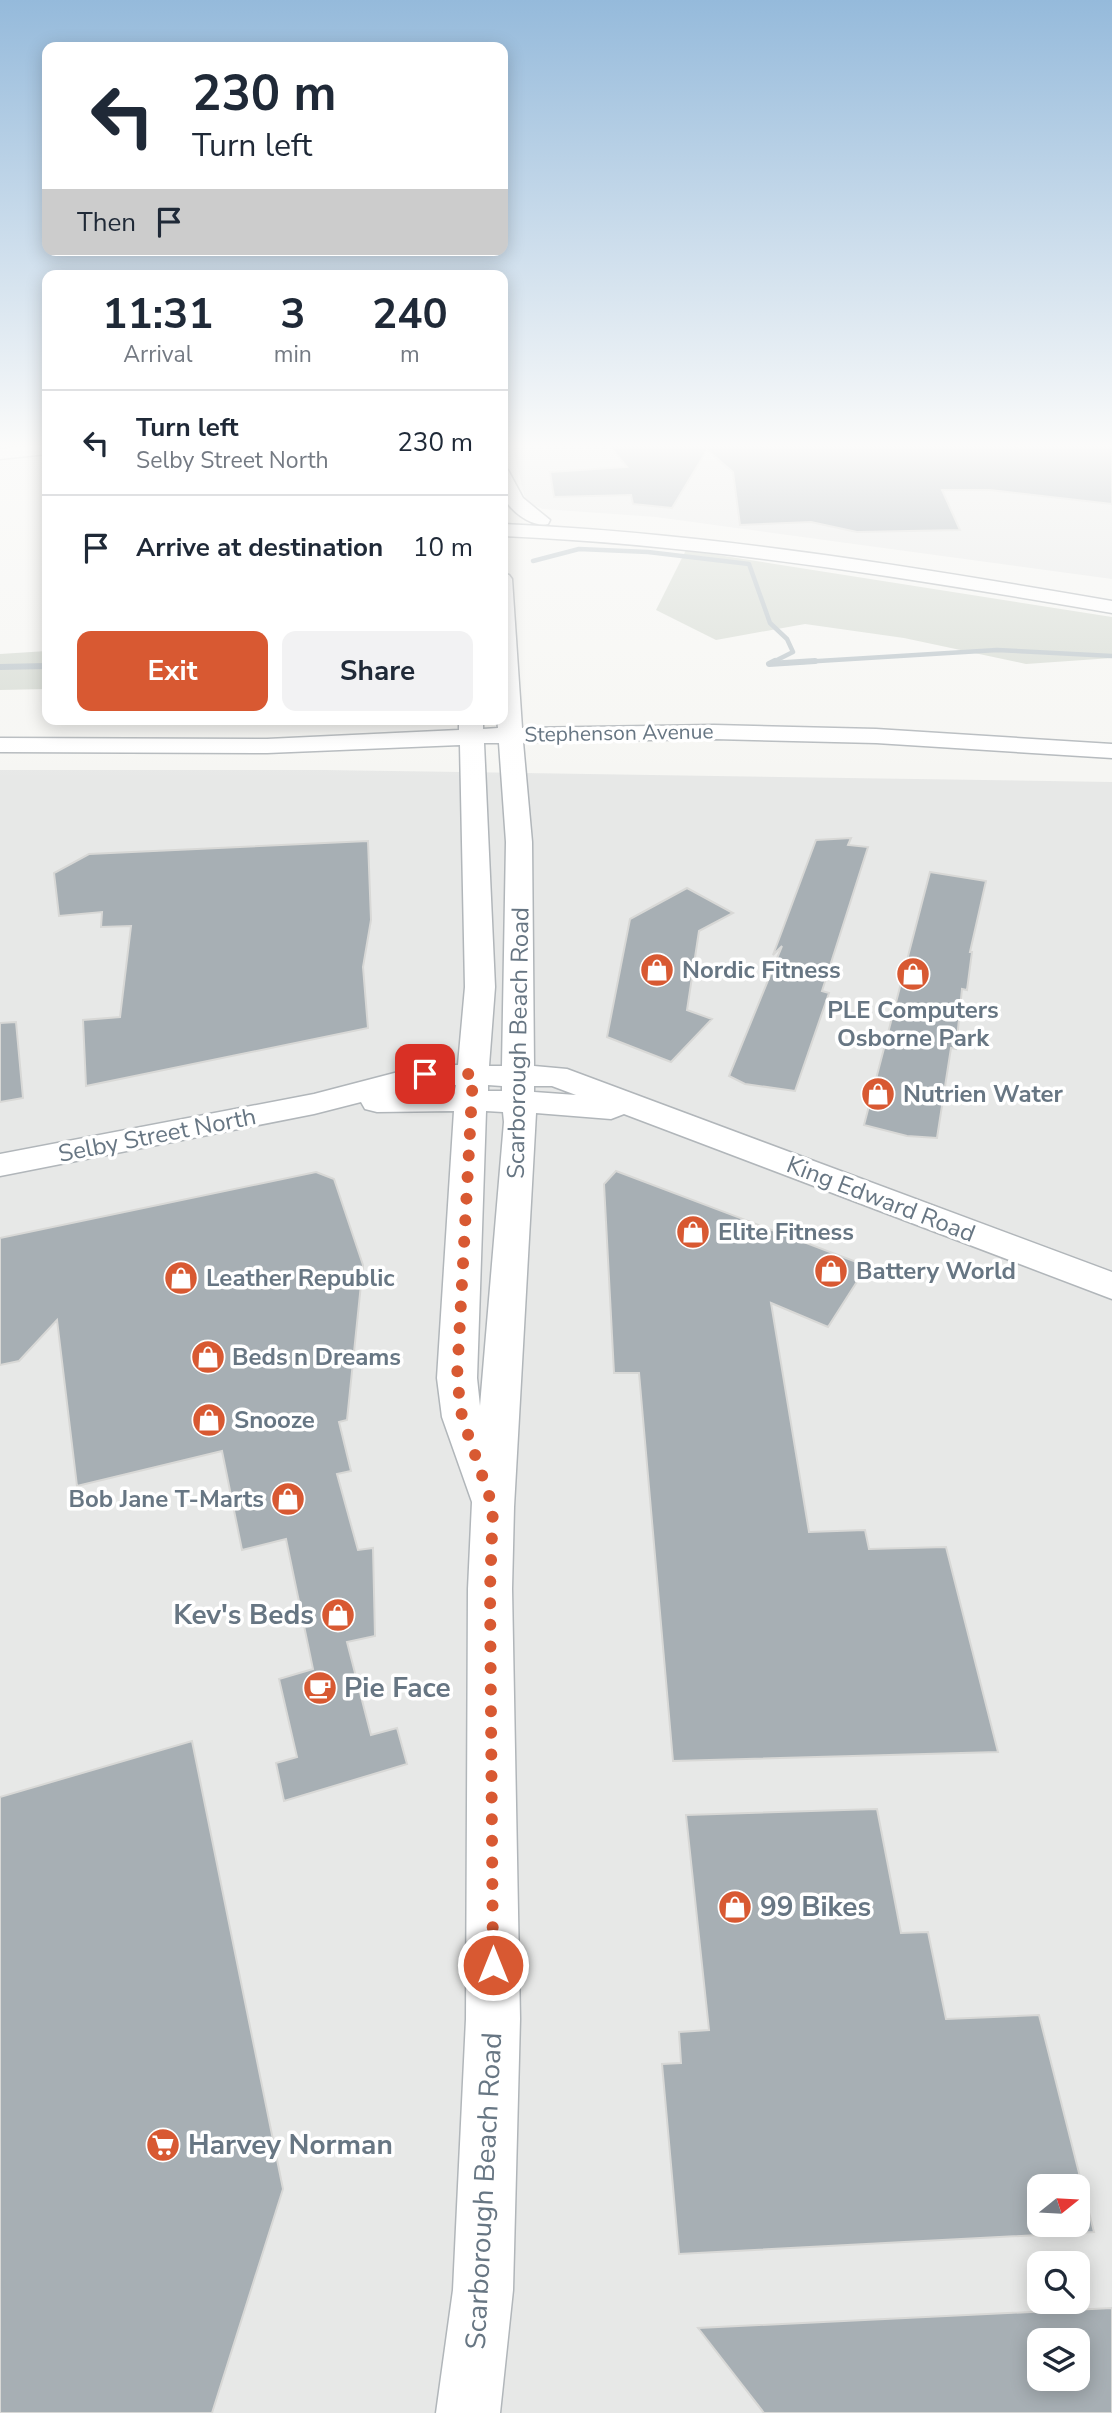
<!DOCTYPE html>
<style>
body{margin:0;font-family:"Nunito Sans",sans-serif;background:#f2f2f3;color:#1f2937;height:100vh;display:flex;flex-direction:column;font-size:26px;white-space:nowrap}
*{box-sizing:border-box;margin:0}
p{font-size:23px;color:#747a83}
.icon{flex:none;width:38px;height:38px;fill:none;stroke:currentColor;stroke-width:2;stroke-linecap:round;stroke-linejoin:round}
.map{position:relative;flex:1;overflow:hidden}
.side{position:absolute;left:42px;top:270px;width:466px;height:455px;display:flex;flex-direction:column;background:#fff;border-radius:14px;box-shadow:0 4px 18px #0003}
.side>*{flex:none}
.hud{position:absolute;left:42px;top:42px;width:466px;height:214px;border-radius:14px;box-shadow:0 4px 18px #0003;background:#fff;color:#1f2937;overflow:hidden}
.needle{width:46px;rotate:72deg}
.controls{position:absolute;left:1027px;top:2174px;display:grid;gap:14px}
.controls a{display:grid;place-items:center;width:63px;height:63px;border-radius:14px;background:#fff;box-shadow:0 4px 18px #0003;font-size:35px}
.pin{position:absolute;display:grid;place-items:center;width:60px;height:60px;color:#fff;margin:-30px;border-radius:14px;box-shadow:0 4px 10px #0006}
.me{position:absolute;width:77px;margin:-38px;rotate:0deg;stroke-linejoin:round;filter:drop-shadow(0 0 5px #0008)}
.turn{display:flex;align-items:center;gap:24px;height:147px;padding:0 35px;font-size:32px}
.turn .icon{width:91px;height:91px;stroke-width:2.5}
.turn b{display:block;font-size:49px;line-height:60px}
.then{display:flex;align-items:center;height:66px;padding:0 35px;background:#0003;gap:14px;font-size:26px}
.eta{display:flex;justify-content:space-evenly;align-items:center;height:119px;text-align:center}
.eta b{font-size:42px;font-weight:700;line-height:49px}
.primary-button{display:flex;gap:14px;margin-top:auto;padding:14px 35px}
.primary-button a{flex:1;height:80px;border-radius:14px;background:#d85932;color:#fff;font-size:28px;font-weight:700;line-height:80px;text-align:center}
.primary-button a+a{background:#f2f2f3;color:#1f2937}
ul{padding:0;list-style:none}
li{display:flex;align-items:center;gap:21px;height:105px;padding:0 35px;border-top:2px solid #e0e1e3}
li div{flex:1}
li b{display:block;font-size:26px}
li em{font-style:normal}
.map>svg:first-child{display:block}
.built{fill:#e7e8e7;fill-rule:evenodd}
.green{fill:#d6dbd3}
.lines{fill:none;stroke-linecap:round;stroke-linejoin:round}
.stream-far1{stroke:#b9c3c8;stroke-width:4.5}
.stream{stroke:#b9c3c8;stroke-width:6}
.building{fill:#a7afb4;stroke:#d8d8d6;stroke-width:2;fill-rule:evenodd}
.major-casing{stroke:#b1b6ba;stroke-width:3}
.major{fill:#fff;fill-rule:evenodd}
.route{stroke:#d85932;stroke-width:12;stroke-dasharray:0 21.6}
.labels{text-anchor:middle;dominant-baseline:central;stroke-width:7;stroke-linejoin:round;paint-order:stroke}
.far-street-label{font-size:21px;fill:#677683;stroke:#fff}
.poi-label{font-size:24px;font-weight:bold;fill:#677683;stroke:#fff;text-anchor:start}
.street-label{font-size:24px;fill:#677683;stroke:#fff}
.near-poi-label{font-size:28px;font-weight:bold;fill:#677683;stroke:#fff;text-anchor:start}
.near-street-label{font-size:28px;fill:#677683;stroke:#fff}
</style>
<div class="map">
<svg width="1112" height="2413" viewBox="0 0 1112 2413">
<rect width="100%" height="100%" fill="#f6f6f3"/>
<path class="built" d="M512,444H1112V579L656,517L543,509L526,502Z
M0,770H325L1112,782V2413H0ZM1040,2186H1078V2224H1040ZM1040,2263H1078V2301H1040ZM1040,2340H1078V2378H1040Z"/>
<path class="green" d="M686,550L1112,617V658L1026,664L904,638L805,624L716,640L656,610Z
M47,651V689L0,690V654Z"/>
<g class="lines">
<path class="stream-far1" d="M533,561L579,549L648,552L749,564L770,623L787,639L793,652L771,663
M786,663L997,650L1112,656"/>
<path class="stream" d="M775,661L769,664L815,661
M0,667L47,666"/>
</g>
<path class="building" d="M608,444H1112V504L990,490H942L960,530L857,532L811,522L740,525L733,472L707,450L672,508L633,504L631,495L554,497L550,472L627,467Z
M851,838L848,845L868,847L822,991L829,993L795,1091L745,1084L729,1076L782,946L773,955L816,840Z
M368,841L371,920L363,967L368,1028L86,1086L83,1020L120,1017L131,926L101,927L102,912L59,916L54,873L89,854Z
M930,872L986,881L970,952H972L967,990L962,989L956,1049L951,1048L937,1138L907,1136L864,1125Z
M687,888L733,913L699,931L687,1010L712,1019L671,1062L607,1037L630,919Z
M16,1022L23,1098L0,1102V1023Z
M616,1171L867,1266L828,1327L771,1303L809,1532L865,1530L869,1549L946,1547L998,1752L673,1761L639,1373H614L604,1184Z
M316,1172L334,1179L363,1265L347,1420L339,1422L351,1471L337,1474L358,1550L373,1548L375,1636L347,1642L371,1735L397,1728L407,1764L284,1801L276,1763L297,1757L279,1679L313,1669L286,1539L242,1550L222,1451L77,1486L57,1320L19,1361L0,1365V1238Z
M192,1741L283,2189L212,2413H0V1797Z
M877,1809L901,1933L928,1932L946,2019L1039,2015L1094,2232L679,2254L662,2064L681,2063L679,2032L709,2030L686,1815ZM1040,2186H1078V2224H1040Z
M1112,2308V2413H764L698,2328ZM1040,2340H1078V2378H1040Z"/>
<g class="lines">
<g class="major-casing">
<path id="major" d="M47,444V454L0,459V449Z
M502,469L508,470L523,498L550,520L548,524C531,528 507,509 502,493C500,486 502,476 502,469Z
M502,524C708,533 909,566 1112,601V613C909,578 708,545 502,536Z
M502,573L509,575L512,579L522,728L714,725L876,729L1112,744V758L876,743L714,739L523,742L532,842L534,1066L567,1069L1112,1272V1299L624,1114L611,1119L536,1113L514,1507L512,1589L520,2019L513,2290L500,2413H436L453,2290L466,2019L468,1589L472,1502L442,1417L437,1378L454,1111L377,1112L365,1109L361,1102L314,1114L0,1176V1154L314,1094L425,1065H458L465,987L460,745L267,753L0,752V738L267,739L459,730V719H483V729L498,728L497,719H502ZM484,743H499L506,842L502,1066H489L495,987ZM425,1085H456L455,1090L403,1091ZM488,1085L502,1086V1091H488ZM534,1086H552L576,1095L534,1092ZM486,1111L503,1112L504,1122L480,1406L477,1378Z"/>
</g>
<use href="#major" class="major"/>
</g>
<linearGradient id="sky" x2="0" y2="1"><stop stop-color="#95badb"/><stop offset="0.57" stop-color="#fbfbfa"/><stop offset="1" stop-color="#fbfbfa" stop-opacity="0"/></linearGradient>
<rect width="1112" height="782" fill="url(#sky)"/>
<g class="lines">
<path class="route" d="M425,1074H473L457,1378L462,1417L493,1507L490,1589L493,1965"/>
</g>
<defs>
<g id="shop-disc" transform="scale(1.75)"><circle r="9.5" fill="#d85932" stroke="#fff"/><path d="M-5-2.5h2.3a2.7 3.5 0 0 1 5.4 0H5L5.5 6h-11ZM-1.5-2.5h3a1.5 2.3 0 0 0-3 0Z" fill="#fff"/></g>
<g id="cafe-disc" transform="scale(1.75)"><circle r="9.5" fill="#d85932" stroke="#fff"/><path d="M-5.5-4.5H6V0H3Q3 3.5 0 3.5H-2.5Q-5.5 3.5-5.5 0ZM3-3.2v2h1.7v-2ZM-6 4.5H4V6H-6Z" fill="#fff"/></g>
<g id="supermarket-disc" transform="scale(1.75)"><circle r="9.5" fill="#d85932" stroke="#fff"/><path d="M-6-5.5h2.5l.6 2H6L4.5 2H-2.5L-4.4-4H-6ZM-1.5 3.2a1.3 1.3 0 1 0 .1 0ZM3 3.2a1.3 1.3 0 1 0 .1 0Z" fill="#fff"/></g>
</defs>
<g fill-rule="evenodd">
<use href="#shop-disc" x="657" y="970"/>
<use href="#shop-disc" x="913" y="974"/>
<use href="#shop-disc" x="878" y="1094"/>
<use href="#shop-disc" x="693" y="1232"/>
<use href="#shop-disc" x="831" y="1271"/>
<use href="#shop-disc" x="181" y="1278"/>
<use href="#shop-disc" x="208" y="1357"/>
<use href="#shop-disc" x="209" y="1420"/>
<use href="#shop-disc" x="288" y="1499"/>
<use href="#shop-disc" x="338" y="1615"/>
<use href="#cafe-disc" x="320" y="1688"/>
<use href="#shop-disc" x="735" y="1907"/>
<use href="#supermarket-disc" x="163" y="2145"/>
</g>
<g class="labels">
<g class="far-street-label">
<text transform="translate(619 733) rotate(-1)">Stephenson Avenue</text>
</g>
<g class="poi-label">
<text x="682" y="970">Nordic Fitness</text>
<text x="913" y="1010" text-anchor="middle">PLE Computers<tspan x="913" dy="28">Osborne Park</tspan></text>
<text x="903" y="1094">Nutrien Water</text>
<text x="718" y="1232">Elite Fitness</text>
<text x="856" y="1271">Battery World</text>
<text x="206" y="1278">Leather Republic</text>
<text x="232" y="1357">Beds n Dreams</text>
<text x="234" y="1420">Snooze</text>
<text x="264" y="1499" text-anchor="end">Bob Jane T-Marts</text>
</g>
<g class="street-label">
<text transform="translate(518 1043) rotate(-89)">Scarborough Beach Road</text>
<text transform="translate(157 1135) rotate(-11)">Selby Street North</text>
<text transform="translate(881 1199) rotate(21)">King Edward Road</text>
</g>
<g class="near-poi-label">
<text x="314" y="1615" text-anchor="end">Kev's Beds</text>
<text x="344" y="1688">Pie Face</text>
<text x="760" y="1907">99 Bikes</text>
<text x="188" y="2145">Harvey Norman</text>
</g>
<g class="near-street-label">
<text transform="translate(484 2191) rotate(-87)">Scarborough Beach Road</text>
</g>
</g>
</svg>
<div class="controls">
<a><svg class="needle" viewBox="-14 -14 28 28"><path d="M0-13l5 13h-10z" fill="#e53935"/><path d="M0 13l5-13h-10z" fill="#747a83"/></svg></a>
<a><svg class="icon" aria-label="search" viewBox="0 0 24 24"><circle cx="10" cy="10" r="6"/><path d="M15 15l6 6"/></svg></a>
<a><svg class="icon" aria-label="layers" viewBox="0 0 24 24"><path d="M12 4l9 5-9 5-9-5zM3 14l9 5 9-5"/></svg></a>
</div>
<div class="pin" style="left:425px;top:1074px;background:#d93025"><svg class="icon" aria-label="arrive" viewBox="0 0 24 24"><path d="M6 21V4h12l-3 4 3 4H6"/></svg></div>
<svg class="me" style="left:493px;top:1965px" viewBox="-20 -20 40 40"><circle r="17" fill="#d85932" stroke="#fff" stroke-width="3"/><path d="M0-11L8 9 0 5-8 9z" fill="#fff"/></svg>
<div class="hud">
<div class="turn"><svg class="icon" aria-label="left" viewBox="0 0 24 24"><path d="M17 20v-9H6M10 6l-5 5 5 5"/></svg><div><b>230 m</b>Turn left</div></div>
<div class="then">Then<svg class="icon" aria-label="arrive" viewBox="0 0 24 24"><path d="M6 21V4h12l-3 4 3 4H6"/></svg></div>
</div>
<section class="side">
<div class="eta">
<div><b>11:31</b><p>Arrival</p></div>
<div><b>3</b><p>min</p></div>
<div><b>240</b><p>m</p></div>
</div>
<ul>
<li><svg class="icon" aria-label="left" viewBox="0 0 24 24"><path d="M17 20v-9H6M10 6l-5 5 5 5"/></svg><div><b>Turn left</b><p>Selby Street North</p></div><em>230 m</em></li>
<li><svg class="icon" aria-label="arrive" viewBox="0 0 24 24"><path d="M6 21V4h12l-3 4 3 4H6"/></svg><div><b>Arrive at destination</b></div><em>10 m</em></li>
</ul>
<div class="primary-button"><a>Exit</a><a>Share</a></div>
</section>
</div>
